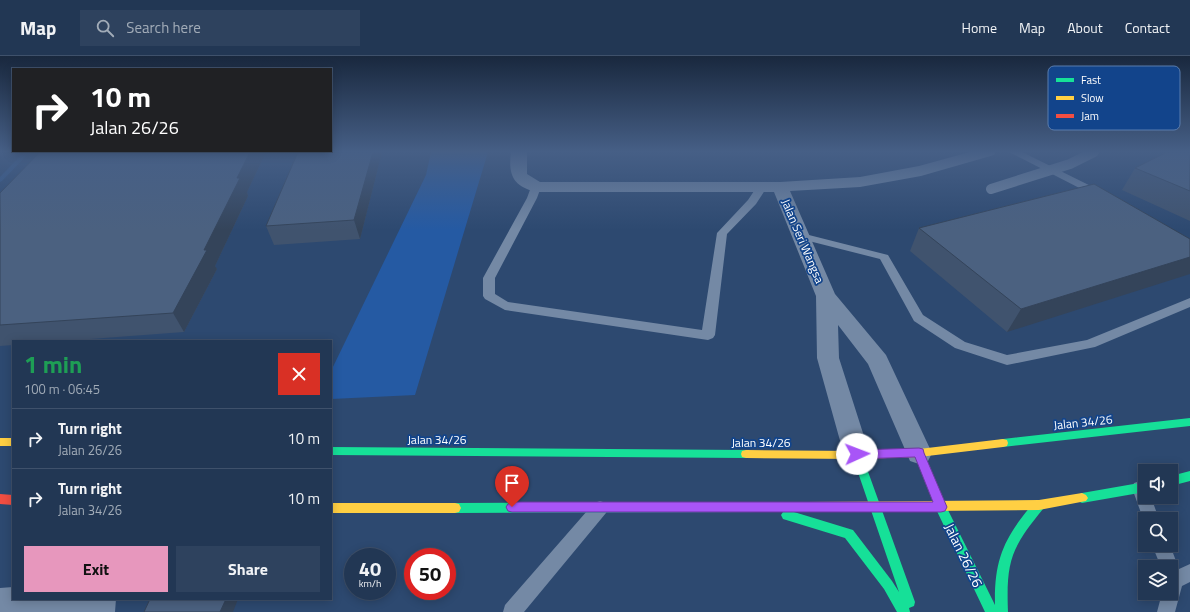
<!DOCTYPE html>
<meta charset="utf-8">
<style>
body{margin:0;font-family:"Titillium Web",sans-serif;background:#2e425e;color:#f1f3f6;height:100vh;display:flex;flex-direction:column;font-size:15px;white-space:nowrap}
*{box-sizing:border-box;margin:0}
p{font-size:13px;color:#a2acb8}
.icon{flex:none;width:22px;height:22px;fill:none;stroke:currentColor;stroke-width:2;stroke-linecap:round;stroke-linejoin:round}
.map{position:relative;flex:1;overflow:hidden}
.drawer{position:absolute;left:12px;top:284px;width:320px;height:260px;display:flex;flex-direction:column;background:#223754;border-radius:0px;box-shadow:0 2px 10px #0003,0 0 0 1px #3f516b}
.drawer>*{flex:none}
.guide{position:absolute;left:12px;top:12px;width:320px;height:84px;border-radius:0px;box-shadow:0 2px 10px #0003,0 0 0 1px #3f516b;background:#202124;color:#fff;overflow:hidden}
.buttons{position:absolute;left:1138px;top:408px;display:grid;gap:8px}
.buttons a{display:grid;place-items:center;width:40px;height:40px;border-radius:0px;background:#223754;box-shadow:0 2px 10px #0003,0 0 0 1px #3f516b;font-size:20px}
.speed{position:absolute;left:344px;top:492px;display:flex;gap:8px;font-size:20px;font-weight:700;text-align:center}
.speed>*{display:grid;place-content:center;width:52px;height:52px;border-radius:50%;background:#223754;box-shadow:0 2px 10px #0003,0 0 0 1px #3f516b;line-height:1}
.speed small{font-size:10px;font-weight:400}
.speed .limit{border:6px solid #d22;background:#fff;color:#111}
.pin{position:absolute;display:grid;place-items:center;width:34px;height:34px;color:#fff;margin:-41px -17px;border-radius:50% 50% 50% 0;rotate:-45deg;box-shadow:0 0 4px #0007}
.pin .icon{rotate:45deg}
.me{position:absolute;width:44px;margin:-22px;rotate:88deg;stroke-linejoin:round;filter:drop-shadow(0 0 3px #0008)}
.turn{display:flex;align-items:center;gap:14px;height:84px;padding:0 12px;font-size:18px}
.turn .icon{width:52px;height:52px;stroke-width:2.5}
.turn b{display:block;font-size:28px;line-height:34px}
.round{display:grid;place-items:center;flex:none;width:42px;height:42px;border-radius:0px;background:#2e425e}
.head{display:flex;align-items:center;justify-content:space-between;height:68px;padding:0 12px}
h1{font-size:24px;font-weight:700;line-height:30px;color:#1e9e55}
.cta{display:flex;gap:8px;margin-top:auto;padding:8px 12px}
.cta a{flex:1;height:46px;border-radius:0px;background:#e797bd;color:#111;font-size:16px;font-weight:700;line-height:46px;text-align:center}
.cta a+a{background:#2e425e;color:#f1f3f6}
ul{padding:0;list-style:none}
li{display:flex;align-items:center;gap:12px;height:60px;padding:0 12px;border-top:1px solid #3f516b}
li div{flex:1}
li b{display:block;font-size:15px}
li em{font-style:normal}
header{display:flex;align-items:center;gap:24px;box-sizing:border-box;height:56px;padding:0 20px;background:#223754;border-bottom:1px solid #3f516b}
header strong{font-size:19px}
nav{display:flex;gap:22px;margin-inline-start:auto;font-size:14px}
.search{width:280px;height:36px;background:#2e425e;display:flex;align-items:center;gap:10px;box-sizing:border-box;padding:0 14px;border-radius:0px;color:#a2acb8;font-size:15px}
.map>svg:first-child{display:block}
.green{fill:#255aa3}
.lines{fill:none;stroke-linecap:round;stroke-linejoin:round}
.stream{fill:#32578a;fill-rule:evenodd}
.lane{fill:#7489a5;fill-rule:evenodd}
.street{fill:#7489a5;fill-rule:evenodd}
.fast{fill:#16e098;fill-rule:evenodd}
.slow{fill:#ffcf43;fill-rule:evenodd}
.jam{fill:#f24e42;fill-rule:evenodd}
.lane-bridge{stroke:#7489a5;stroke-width:10}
.wall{fill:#40536e}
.shaded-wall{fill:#34445a}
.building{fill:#4b6180;stroke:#34445a}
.route{fill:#a855f7;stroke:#6d37a1}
.labels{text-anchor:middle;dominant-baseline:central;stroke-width:3.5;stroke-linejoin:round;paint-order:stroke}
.street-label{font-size:12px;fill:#fff;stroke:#12448b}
.near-street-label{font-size:14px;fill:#fff;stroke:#12448b}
.key{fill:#12448b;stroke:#597cae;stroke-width:1}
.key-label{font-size:11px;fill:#fff}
</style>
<header>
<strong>Map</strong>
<div class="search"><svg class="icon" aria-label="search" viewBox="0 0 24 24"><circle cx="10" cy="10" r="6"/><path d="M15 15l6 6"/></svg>Search here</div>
<nav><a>Home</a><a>Map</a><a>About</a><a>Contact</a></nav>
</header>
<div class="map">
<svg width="1190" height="556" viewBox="0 0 1190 556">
<rect width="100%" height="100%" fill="#2d4970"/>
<path class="green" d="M431,96H488L415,339L331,343V315L426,119Z"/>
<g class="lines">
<path class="stream" d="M24,96H30L2,125L0,126V121Z"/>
<path class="lane" d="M1009,96H1022L1103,136L1104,138L1099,141L1095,140Z
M536,128L541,131L537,142L495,222V238L508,246L702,274L717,177L748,144L758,129H766L767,131L756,148L727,178L715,279L713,282L708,284L505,254L485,243L483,240V222L527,142L531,131Z
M801,177L888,199L923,259L965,286L1007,299L1087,284L1190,242V251L1095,291L1007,309L955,292L914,265L880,203L797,182L795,180Z
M1140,425L1145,427V441H1151L1159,463H1145V468L1132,432L1134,427Z
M600,445L606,447L608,452L606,457L524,556H503L505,549L594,447Z
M1152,489H1170L1179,513L1190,508V526L1182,530L1175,556H1157L1162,537H1171V511H1161Z"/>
<path class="street" d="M511,96H527V118L540,126H780L860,121L919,110L970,96H996L994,99L921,120L860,131L790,135L835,238L886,299L932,397L928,405L919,408L910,405L868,308L838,269L839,302L870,399L866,407L857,410L848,407L844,399L817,302L816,240L774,136H536C513,130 508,119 511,96Z
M13,531V543H116L115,556H0V532Z"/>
<path class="fast" d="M1190,362V370L1003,391L999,390L998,387L999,384L1003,383Z
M331,391L746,394L750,395L751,398L750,401L746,402L331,399Z
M919,393L923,394L924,397L946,450L995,549C994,501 1005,481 1035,445L1039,444L1043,445L1045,449L1043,453C1011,492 1006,505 1008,556H985L935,451L914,397L915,394Z
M857,395L861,396L862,399L915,546L914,550L909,552L910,556H897L884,533L845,482L783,463L781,459L783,456L455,457L451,456L449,452L451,448L455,447L806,446L810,447L812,451L810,455L794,456L853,474L892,525L899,536L852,399L853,396Z
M1190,415V425L1171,430V420Z
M1145,426V436L1082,447L1078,445L1076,442L1078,439L1082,437Z"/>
<path class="slow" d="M0,382H13V390H0Z
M1003,383L1007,384L1008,387L1007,390L1003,391L919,401L857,403L746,402L742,401L741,398L742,395L746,394L857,395L919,393Z
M1082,437L1086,439L1088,442L1086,445L1039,454L806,456L802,455L800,451L802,447L806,446L1039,444Z
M331,447H455L459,448L461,452L459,456L455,457H331Z"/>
<path class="jam" d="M0,438L13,439V449L0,448Z"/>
<path class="lane-bridge" d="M991,133L1070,108L1094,96"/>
</g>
<path class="wall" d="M40,96H266L247,136L248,140L215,210L217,213L184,276L64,285H13V289L0,290V137Z
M382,96L360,183L274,189L266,170Z
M1190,96V165L1122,134L1135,112Z
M919,172L1190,183L1007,276L910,195Z"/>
<path class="shaded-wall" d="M250,96H266L247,136L248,140L215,210L217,213L184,276L173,257L237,122Z
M373,96H382L360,183L354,164Z
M1190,201V218L1007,276L1021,253Z
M226,543H238L233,556H220Z"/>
<path class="building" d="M40,96H250L237,122H240L204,194H207L173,257L0,269V137Z
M298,96H373L354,164L266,170Z
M1167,96H1190V135L1135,112Z
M1094,128L1190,183V201L1021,253L919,172Z
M150,543H226L220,556H144Z"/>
<linearGradient id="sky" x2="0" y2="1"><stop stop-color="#19283e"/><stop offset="0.55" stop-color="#465f86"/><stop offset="1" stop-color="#465f86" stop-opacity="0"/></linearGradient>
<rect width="1190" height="174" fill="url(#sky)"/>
<path class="route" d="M919,392L923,393L924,397L947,451L945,455L941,456H512L508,455L506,451L508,448L512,446H933L915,401L857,403L853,402L852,398L853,395L857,394Z"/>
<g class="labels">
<g class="street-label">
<text transform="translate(803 185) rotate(67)">Jalan Seri Wangsa</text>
<text transform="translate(1083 366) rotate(-6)">Jalan 34/26</text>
<text x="437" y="383">Jalan 34/26</text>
<text x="761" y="386">Jalan 34/26</text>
</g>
<g class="near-street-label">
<text transform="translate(964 499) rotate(64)">Jalan 26/26</text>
</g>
</g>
<rect x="1048" y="10" width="132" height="64" rx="6" class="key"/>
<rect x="1056" y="22" width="18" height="4" fill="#16e098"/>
<rect x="1056" y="40" width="18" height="4" fill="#ffcf43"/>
<rect x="1056" y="58" width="18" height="4" fill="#f24e42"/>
<g class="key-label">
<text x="1081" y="28">Fast</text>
<text x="1081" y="46">Slow</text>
<text x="1081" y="64">Jam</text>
</g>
</svg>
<div class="buttons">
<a><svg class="icon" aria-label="sound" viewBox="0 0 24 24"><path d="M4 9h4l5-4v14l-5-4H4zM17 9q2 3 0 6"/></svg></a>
<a><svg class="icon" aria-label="search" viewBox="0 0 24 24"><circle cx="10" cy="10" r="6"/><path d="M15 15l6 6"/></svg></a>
<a><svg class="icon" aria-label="layers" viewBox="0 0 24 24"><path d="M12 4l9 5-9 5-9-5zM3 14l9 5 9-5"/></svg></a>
</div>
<div class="speed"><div>40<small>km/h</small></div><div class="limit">50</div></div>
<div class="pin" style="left:512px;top:451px;background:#d93025"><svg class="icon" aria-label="arrive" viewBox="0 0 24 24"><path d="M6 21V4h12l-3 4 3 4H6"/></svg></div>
<svg class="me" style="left:857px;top:398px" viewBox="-20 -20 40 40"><circle r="19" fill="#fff"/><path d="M0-13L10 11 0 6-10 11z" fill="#a855f7"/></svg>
<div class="guide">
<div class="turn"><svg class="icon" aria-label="right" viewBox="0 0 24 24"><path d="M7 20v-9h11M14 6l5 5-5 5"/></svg><div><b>10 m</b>Jalan 26/26</div></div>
</div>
<section class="drawer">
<div class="head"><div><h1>1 min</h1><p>100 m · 06:45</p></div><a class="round" style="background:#d93025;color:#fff"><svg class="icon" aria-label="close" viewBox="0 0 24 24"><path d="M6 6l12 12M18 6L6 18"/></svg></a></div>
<ul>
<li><svg class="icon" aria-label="right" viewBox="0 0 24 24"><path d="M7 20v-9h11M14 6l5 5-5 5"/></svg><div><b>Turn right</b><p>Jalan 26/26</p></div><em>10 m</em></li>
<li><svg class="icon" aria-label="right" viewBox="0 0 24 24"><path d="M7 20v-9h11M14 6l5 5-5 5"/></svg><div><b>Turn right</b><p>Jalan 34/26</p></div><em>10 m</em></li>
</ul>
<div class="cta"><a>Exit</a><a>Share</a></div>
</section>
</div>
